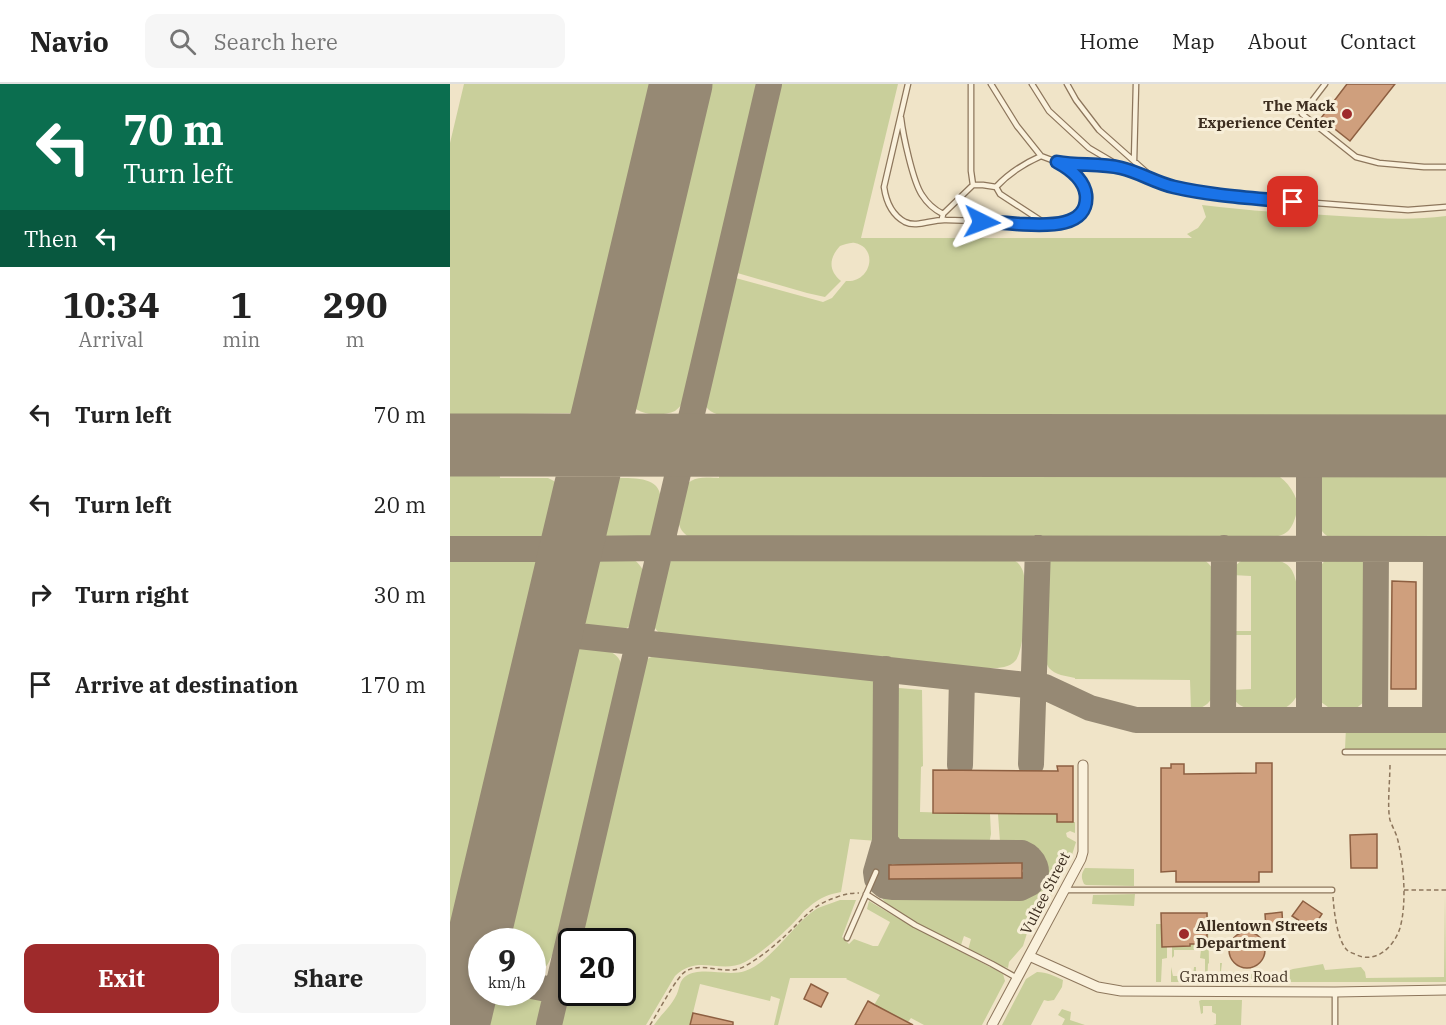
<!DOCTYPE html>
<style>
body{margin:0;font-family:"IBM Plex Serif",serif;background:#f6f6f6;color:#222;height:100vh;display:flex;flex-direction:column;font-size:22px;white-space:nowrap}
*{box-sizing:border-box;margin:0}
p{font-size:20px;color:#767676}
.icon{flex:none;width:33px;height:33px;fill:none;stroke:currentColor;stroke-width:2;stroke-linecap:round;stroke-linejoin:round}
.map{position:relative;flex:1;overflow:hidden}
.drawer{display:flex;flex-direction:column;background:#fff;width:450px}
.drawer>*{flex:none}
.hud{background:#0b6e4f;color:#fff;overflow:hidden}
.speed{position:absolute;left:18px;top:844px;display:flex;gap:12px;font-size:30px;font-weight:700;text-align:center}
.speed>*{display:grid;place-content:center;width:78px;height:78px;border-radius:50%;background:#fff;box-shadow:0 3px 9px #0003;line-height:1}
.speed small{font-size:15px;font-weight:400}
.speed .limit{border:3px solid #111;border-radius:9px;background:#fff;color:#111}
.pin{position:absolute;display:grid;place-items:center;width:51px;height:51px;color:#fff;margin:-26px;border-radius:12px;box-shadow:0 3px 9px #0006}
.me{position:absolute;width:66px;margin:-33px;rotate:93deg;stroke-linejoin:round;filter:drop-shadow(0 0 4px #0008)}
.turn{display:flex;align-items:center;gap:21px;height:126px;padding:0 24px;font-size:27px}
.turn .icon{width:78px;height:78px;stroke-width:2.5}
.turn b{display:block;font-size:42px;line-height:51px}
.then{display:flex;align-items:center;height:57px;padding:0 24px;background:#0003;gap:12px;font-size:22px}
.eta{display:flex;justify-content:space-evenly;align-items:center;height:102px;text-align:center}
.eta b{font-size:36px;font-weight:700;line-height:42px}
.action{display:flex;gap:12px;margin-top:auto;padding:12px 24px}
.action a{flex:1;height:69px;border-radius:12px;background:#9e2a2b;color:#fff;font-size:24px;font-weight:700;line-height:69px;text-align:center}
.action a+a{background:#f6f6f6;color:#222}
ul{padding:0;list-style:none}
li{display:flex;align-items:center;gap:18px;height:90px;padding:0 24px}
li div{flex:1}
li b{display:block;font-size:22px}
li em{font-style:normal}
header{display:flex;align-items:center;gap:36px;box-sizing:border-box;height:84px;padding:0 30px;background:#fff;border-bottom:2px solid #e0e0e0}
header strong{font-size:28px}
nav{display:flex;gap:33px;margin-inline-start:auto;font-size:21px}
.search{width:420px;height:54px;background:#f6f6f6;display:flex;align-items:center;gap:15px;box-sizing:border-box;padding:0 21px;border-radius:12px;color:#767676;font-size:22px}
main{display:flex;flex:1;min-height:0}
.map>svg:first-child{display:block}
.green{fill:#c9cf9b}
.lines{fill:none;stroke-linecap:round;stroke-linejoin:round}
.taxiway{stroke:#968974;stroke-width:26}
.runway{stroke:#968974;stroke-width:63}
.building{fill:#cf9f7d;stroke:#8d5f41;stroke-width:1.5}
.service-casing{stroke:#8d765c;stroke-width:7}
.minor-casing{stroke:#8d765c;stroke-width:11}
.path{stroke:#8d765c;stroke-width:1.5;stroke-dasharray:4.5 3;stroke-linecap:butt}
.service{stroke:#faf1dc;stroke-width:4.5}
.minor{stroke:#faf1dc;stroke-width:9}
.route-casing{stroke:#114b97;stroke-width:15}
.route{stroke:#1a73e8;stroke-width:10}
.poi-dot{fill:#9e2a2b;stroke:#f7eed8;stroke-width:2}
.labels{text-anchor:middle;dominant-baseline:central;stroke-width:6;stroke-linejoin:round;paint-order:stroke}
.poi-label{font-size:15px;font-weight:bold;fill:#3d2e20;stroke:#f7eed8;text-anchor:end}
.street-label{font-size:15px;fill:#3d2e20;stroke:#f7eed8}
</style>
<header>
<strong>Navio</strong>
<div class="search"><svg class="icon" aria-label="search" viewBox="0 0 24 24"><circle cx="10" cy="10" r="6"/><path d="M15 15l6 6"/></svg>Search here</div>
<nav><a>Home</a><a>Map</a><a>About</a><a>Contact</a></nav>
</header>
<main>
<section class="drawer">
<div class="hud">
<div class="turn"><svg class="icon" aria-label="left" viewBox="0 0 24 24"><path d="M17 20v-9H6M10 6l-5 5 5 5"/></svg><div><b>70 m</b>Turn left</div></div>
<div class="then">Then<svg class="icon" aria-label="left" viewBox="0 0 24 24"><path d="M17 20v-9H6M10 6l-5 5 5 5"/></svg></div>
</div>
<div class="eta">
<div><b>10:34</b><p>Arrival</p></div>
<div><b>1</b><p>min</p></div>
<div><b>290</b><p>m</p></div>
</div>
<ul>
<li><svg class="icon" aria-label="left" viewBox="0 0 24 24"><path d="M17 20v-9H6M10 6l-5 5 5 5"/></svg><div><b>Turn left</b></div><em>70 m</em></li>
<li><svg class="icon" aria-label="left" viewBox="0 0 24 24"><path d="M17 20v-9H6M10 6l-5 5 5 5"/></svg><div><b>Turn left</b></div><em>20 m</em></li>
<li><svg class="icon" aria-label="right" viewBox="0 0 24 24"><path d="M7 20v-9h11M14 6l5 5-5 5"/></svg><div><b>Turn right</b></div><em>30 m</em></li>
<li><svg class="icon" aria-label="arrive" viewBox="0 0 24 24"><path d="M6 21V4h12l-3 4 3 4H6"/></svg><div><b>Arrive at destination</b></div><em>170 m</em></li>
</ul>
<div class="action"><a>Exit</a><a>Share</a></div>
</section>
<div class="map">
<svg width="996" height="941" viewBox="0 0 996 941">
<rect width="100%" height="100%" fill="#f0e4c8"/>
<path class="green" d="M14,0H215L141,315C137,323 132,326 124,329L66,330L48,346H0V59Z
M248,0H310L235,317C232,320 229,324 225,327C212,333 187,332 179,318C177,316 177,312 176,309Z
M328,0H448L411,154H742L737,150L748,144L756,133L752,121C798,127 844,129 890,132C927,134 959,137 996,132V345L270,346V331C260,329 253,323 254,313L282,193L373,218L382,214L396,197C421,199 429,164 405,159C400,158 394,161 390,162C379,174 378,186 391,197L375,213L357,209L284,188Z
M996,377V457L885,456C877,453 871,448 868,440C865,433 864,394 867,386C867,385 871,379 872,378Z
M0,378H49L50,394H98C117,403 117,411 113,430C110,445 108,450 93,456L0,457Z
M269,378H795C822,385 841,394 849,423H848C841,454 835,451 806,456H254C246,456 239,455 233,448C223,437 228,404 241,397C249,392 261,394 269,394Z
M169,394C198,394 217,396 209,431C207,440 207,446 200,452C193,457 172,459 164,456C156,454 147,445 145,437L153,403L163,397Z
M0,472L85,473L96,483L98,494L0,913Z
M149,472C170,472 184,467 195,490C194,499 189,528 185,535C173,558 131,549 126,524C125,516 129,505 131,497C134,486 137,477 149,472Z
M234,472H554C562,474 568,477 572,485C579,498 575,564 566,576C559,584 550,584 540,584L539,587L451,576L449,578L215,554C212,551 207,547 205,544C199,533 211,489 218,480C222,475 228,473 234,472Z
M609,472H742C756,474 764,482 766,496L765,605C763,618 754,625 741,626L740,596L627,595H625V594C616,592 605,591 599,584C590,572 587,500 592,487C596,479 601,475 609,472Z
M902,472L911,475L919,486V605L914,618L904,626L886,625L878,623L871,618L865,601L866,493L872,480L878,473Z
M810,473C841,478 843,480 849,511H850V602C848,611 845,617 838,622C831,627 822,626 814,626C801,626 782,624 782,606L801,605V551H781L780,547H801V492L782,491C784,477 797,473 810,473Z
M137,562C152,564 173,567 172,587L109,856C100,870 102,885 83,891L82,858H48L50,841L112,577L123,565Z
M208,570L417,591L427,601L428,607V757L400,755L391,808C388,809 385,809 382,810C374,812 364,818 358,824C354,826 351,831 348,834C336,847 311,870 295,878C270,891 248,869 225,892L196,941H107L121,877L122,909H172V858H126L191,581L199,574Z
M449,604L472,606L473,682L471,683L470,728L540,730L541,750L538,765H459C448,760 444,756 440,745L441,614L442,608Z
M901,642H996V665H895L896,643Z
M548,730H607V738H625V749L620,747L616,749L617,753L626,758L621,774L597,819L591,825L589,835L584,842L578,846L573,862L559,878L558,884L543,879V877L532,871L530,872L518,866L521,855L514,852L511,861C495,853 441,829 434,817C431,813 432,813 433,808H573C596,803 590,784 590,765H548L550,758Z
M635,784L684,785V802L636,801L634,800C631,793 631,790 635,784Z
M685,810L684,822L642,820L643,811Z
M995,811L996,898H823L821,893L843,885L873,880L875,886L911,883L915,888L916,894L994,893Z
M390,816H406L392,853L399,860L404,855L423,862H428L440,838L417,825L419,817L451,836L540,883H541L553,890L555,897L532,941H474L461,934L458,938L424,921L430,911L396,895L397,894H340L328,941H324L330,915L321,912L320,917L250,900L240,941H204C211,930 224,920 228,907C230,901 230,896 236,892C251,882 277,893 295,887C322,878 344,838 368,824C375,821 383,819 390,816Z
M757,829H758L759,879L758,880L757,899L755,897V875L750,874L751,866H724V872L722,874V862H740V860H756Z
M706,840H711L712,862L717,863V874L712,875V877L711,898H706Z
M770,879H772L771,887L807,890L815,894L813,898H770Z
M721,883L723,892H743L744,883H746V898H721Z
M587,888C597,888 604,892 613,896L612,903L604,916L598,917L594,916L581,941H552L576,895Z
M34,909H68L90,914L93,922L89,941H26Z
M751,916H792L791,941H763L766,940V930L762,928V922H753V929L751,930L749,917Z
M612,925L621,928L620,936L635,941H612L615,935L608,931Z"/>
<g class="lines">
<path class="taxiway" d="M0,465H121L210,464L996,465
M101,549L595,603L640,624L686,636H996
M859,635V362
M773,636L774,464
M925,636L926,465
M985,636L986,465
M581,680L588,464
M510,681L512,594
M435,757L443,767L450,768L572,769C584,774 592,789 580,799C578,800 572,803 570,804L442,803L435,802L427,795L426,788L435,757L436,585
M20,890L32,892
M82,902L107,907
M99,941L319,0"/>
<path class="runway" d="M0,361L996,362
M8,941L231,0"/>
</g>
<path class="building" d="M897,0H945L900,57L871,34Z
M942,497L966,498V605H941Z
M806,679H822V788H809V798H726V787L711,788V684H721V680H734V690L806,689Z
M607,682H623V738H607V730L483,729V686L608,687Z
M927,750V784H901L900,751Z
M565,779H572V794L439,795V781Z
M853,817L872,830L862,845L842,832Z
M832,828L833,844L816,845L815,830Z
M711,829H757V860H740V862L712,863Z
M779 866a18 18 0 1 1 36 0a18 18 0 1 1-36 0Z
M361,900L378,909L371,923L354,915Z
M418,917L425,921L463,941H405Z
M243,929L283,938V941H240Z"/>
<g class="lines">
<g class="service-casing">
<path id="service" d="M458,0L434,103C436,117 442,131 455,138C467,144 482,135 496,136C516,136 536,138 556,139C578,140 639,150 636,111C635,95 620,85 607,78
M521,0V87L523,101
M541,0L567,42L591,72L607,78L623,81H651L670,84
M582,0L599,27L639,64L673,84L722,103L775,112L958,126L996,123
M617,0L626,16L649,46L703,94
M875,0L852,30L906,73L929,79L974,83H996
M451,34C453,51 463,98 472,111C477,119 485,126 493,130
M684,77L686,0
M546,103L550,110L596,140
M492,135L493,130L523,101H533L546,103C559,89 573,80 591,72
M895,668H996
M614,806H882
M416,810L465,841L542,880L567,894
M397,854L426,788
M885,908V941"/>
</g>
<g class="minor-casing">
<path id="minor" d="M579,872L648,903L671,907L885,908L996,906
M542,941L631,775L633,768V681"/>
</g>
<path class="path" d="M954,806H996
M883,813C884,827 887,856 897,866C899,868 902,869 905,870C925,881 944,863 950,844C957,819 954,779 947,753C945,747 942,742 940,736C937,724 940,695 940,681
M200,941C208,929 226,893 236,887C254,877 277,893 295,882C310,874 324,862 336,851C354,834 362,821 387,813C395,810 401,809 409,809"/>
<use href="#service" class="service"/>
<use href="#minor" class="minor"/>
</g>
<g class="lines">
<g class="route-casing">
<path id="route" d="M532,138C545,138 557,139 569,140C591,141 639,146 636,111C634,95 620,85 607,78C628,82 650,79 671,84C689,88 706,99 724,103C763,112 803,114 843,118"/>
</g>
<use href="#route" class="route"/>
</g>
<g class="poi-dot">
<circle cx="897" cy="30" r="6"/>
<circle cx="734" cy="850" r="6"/>
</g>
<g class="labels">
<g class="poi-label">
<text x="885" y="21">The Mack<tspan x="885" dy="17">Experience Center</tspan></text>
<text x="746" y="841" text-anchor="start">Allentown Streets<tspan x="746" dy="17">Department</tspan></text>
</g>
<g class="street-label">
<text transform="translate(595 809) rotate(-63)">Vultee Street</text>
<text x="784" y="892">Grammes Road</text>
</g>
</g>
</svg>
<div class="speed"><div>9<small>km/h</small></div><div class="limit">20</div></div>
<div class="pin" style="left:843px;top:118px;background:#d93025"><svg class="icon" aria-label="arrive" viewBox="0 0 24 24"><path d="M6 21V4h12l-3 4 3 4H6"/></svg></div>
<svg class="me" style="left:532px;top:138px" viewBox="-20 -20 40 40"><path d="M0-17L14 15 0 8-14 15z" fill="#1a73e8" stroke="#fff" stroke-width="4"/></svg>
</div>
</main>
